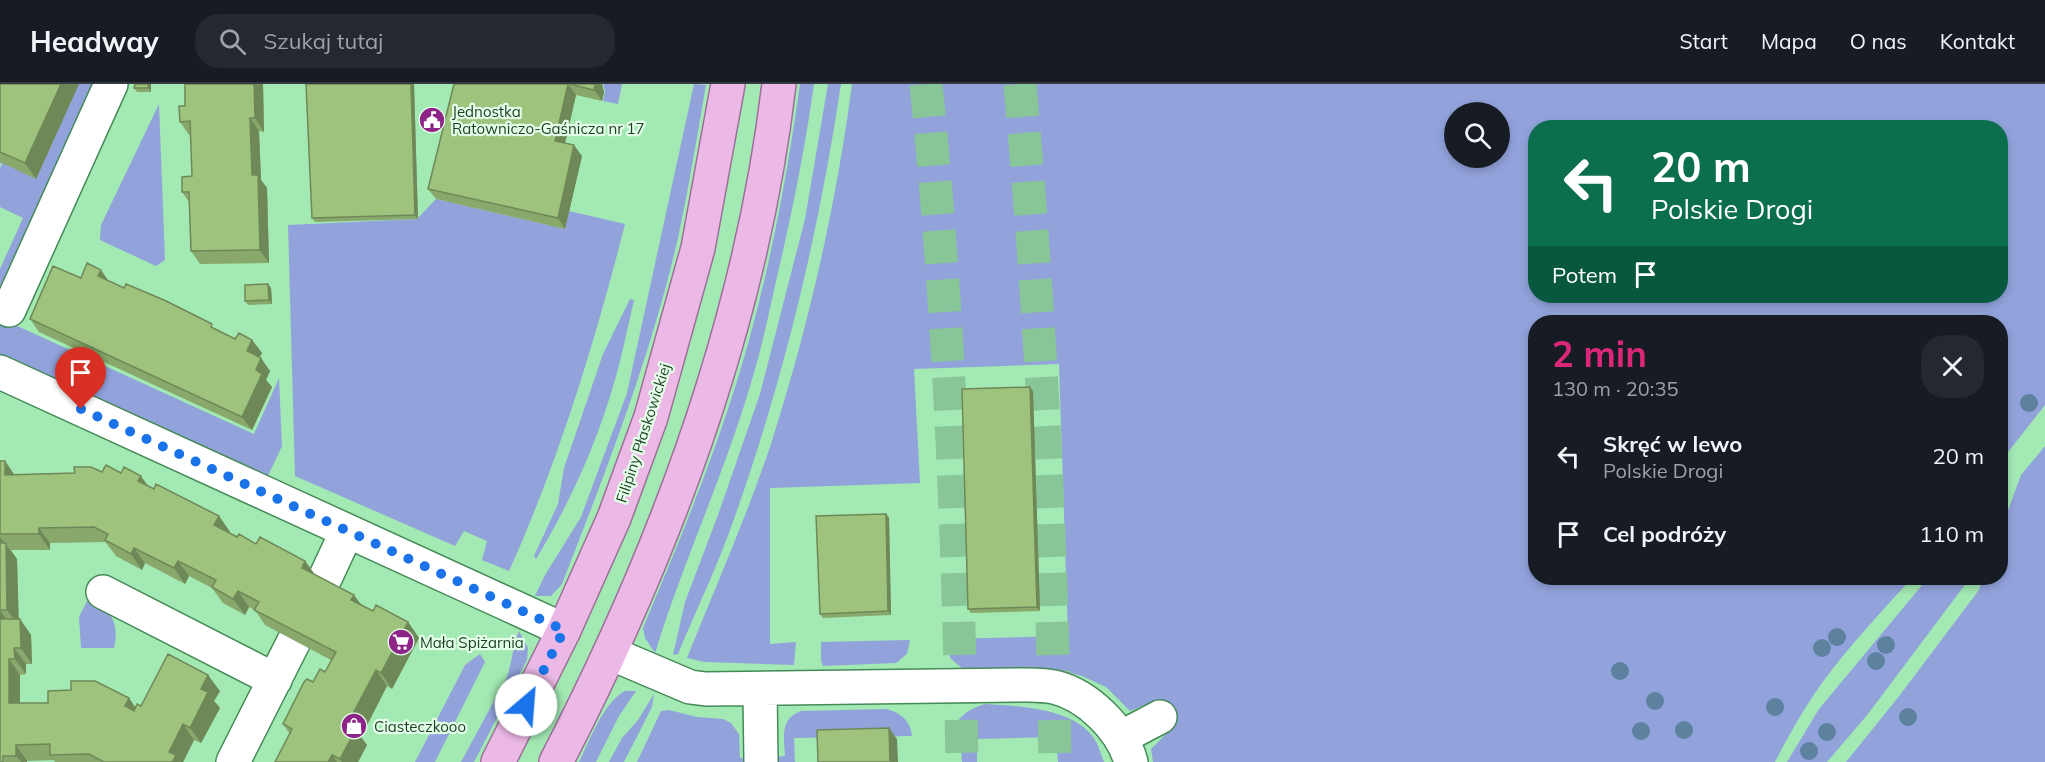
<!DOCTYPE html>
<html lang="pl">
<meta charset="utf-8">
<style>
body{margin:0;font-family:Mulish,sans-serif;background:#242831;color:#f1f3f6;height:100vh;display:flex;flex-direction:column;font-size:22px;white-space:nowrap}
*{box-sizing:border-box;margin:0}
p{font-size:20px;color:#9ea1a6}
.icon{flex:none;width:33px;height:33px;fill:none;stroke:currentColor;stroke-width:2;stroke-linecap:round;stroke-linejoin:round}
.map{position:relative;flex:1;overflow:hidden}
.panel{position:absolute;left:1528px;top:231px;width:480px;height:270px;display:flex;flex-direction:column;background:#171b24;border-radius:24px;box-shadow:0 3px 9px #0003}
.panel>*{flex:none}
.guide{position:absolute;left:1528px;top:36px;width:480px;height:183px;border-radius:24px;box-shadow:0 3px 9px #0003;background:#0b6e4f;color:#fff;overflow:hidden}
.fabs{position:absolute;left:1444px;top:18px;display:grid;gap:12px}
.fabs a{display:grid;place-items:center;width:66px;height:66px;border-radius:50%;background:#171b24;box-shadow:0 3px 9px #0003;font-size:30px}
.pin{position:absolute;display:grid;place-items:center;width:51px;height:51px;color:#fff;margin:-62px -26px;border-radius:50% 50% 50% 0;rotate:-45deg;box-shadow:0 0 6px #0007}
.pin .icon{rotate:45deg}
.me{position:absolute;width:66px;margin:-33px;rotate:27deg;stroke-linejoin:round;filter:drop-shadow(0 0 4px #0008)}
.turn{display:flex;align-items:center;gap:21px;height:126px;padding:0 24px;font-size:27px}
.turn .icon{width:78px;height:78px;stroke-width:2.5}
.turn b{display:block;font-size:42px;line-height:51px}
.then{display:flex;align-items:center;height:57px;padding:0 24px;background:#0003;gap:12px;font-size:22px}
.round{display:grid;place-items:center;flex:none;width:63px;height:63px;border-radius:24px;background:#242831}
.summary{display:flex;align-items:center;justify-content:space-between;height:102px;padding:0 24px}
h1{font-size:36px;font-weight:700;line-height:45px;color:#db2777}
ul{padding:0;list-style:none}
li{display:flex;align-items:center;gap:18px;height:78px;padding:0 24px}
li div{flex:1}
li b{display:block;font-size:22px}
li em{font-style:normal}
header{display:flex;align-items:center;gap:36px;box-sizing:border-box;height:84px;padding:0 30px;background:#171b24;border-bottom:2px solid #363941}
header strong{font-size:28px}
nav{display:flex;gap:33px;margin-inline-start:auto;font-size:21px}
.search{width:420px;height:54px;background:#242831;display:flex;align-items:center;gap:15px;box-sizing:border-box;padding:0 21px;border-radius:24px;color:#9ea1a6;font-size:22px}
.map>svg:first-child{display:block}
.green{fill:#92a3dc;fill-rule:evenodd}
.lines{fill:none;stroke-linecap:round;stroke-linejoin:round}
.highway-tunnel{stroke:#88c697;stroke-width:33;stroke-dasharray:33 16;stroke-linecap:butt}
.minor-casing{stroke:#458a58;stroke-width:36}
.major-casing{stroke:#9c6f98;stroke-width:36}
.minor{stroke:#fff;stroke-width:33}
.major{stroke:#ecb9e6;stroke-width:33}
.tree{fill:#5d82a0}
.wall{fill:#88a86c}
.shaded-wall{fill:#6f8858}
.building{fill:#9ec37d;stroke:#6f8858;stroke-width:1.5}
.route{stroke:#1a73e8;stroke-width:10;stroke-dasharray:0 18}
.labels{text-anchor:middle;dominant-baseline:central;stroke-width:4.5;stroke-linejoin:round;paint-order:stroke}
.poi-label{font-size:15px;fill:#1f3c27;stroke:#e3ffe8;text-anchor:start}
.street-label{font-size:15px;fill:#1f3c27;stroke:#e3ffe8}
</style>
<header>
<strong>Headway</strong>
<div class="search"><svg class="icon" aria-label="search" viewBox="0 0 24 24"><circle cx="10" cy="10" r="6"/><path d="M15 15l6 6"/></svg>Szukaj tutaj</div>
<nav><a>Start</a><a>Mapa</a><a>O nas</a><a>Kontakt</a></nav>
</header>
<div class="map">
<svg width="2045" height="678" viewBox="0 0 2045 678">
<rect width="100%" height="100%" fill="#a2e9b3"/>
<path class="green" d="M15,0H96L0,212V185L23,134L0,123V84L2,80L0,79V34Z
M603,0H622L618,20L603,17L605,7Z
M694,0L706,1C697,52 689,103 678,154C651,272 606,387 562,500L551,512H535L545,491L581,433L627,309Z
M800,0H814C805,65 792,129 777,193C769,228 762,264 751,299C724,391 683,478 655,569L645,554L643,544C674,470 705,396 730,319C764,216 785,108 800,0Z
M828,0H841C819,147 785,291 735,432C719,479 697,524 678,570L673,571L685,518L718,431L760,310L805,135Z
M852,0H2045V321L2001,377V238H1536V494H1912C1881,528 1849,562 1822,599C1804,624 1789,651 1775,678H1153L1151,665L1169,647L1165,619L1159,615L1130,627L1106,603L1082,592L1063,587L1027,585L973,587L963,585L951,575L947,566L945,555L1068,552L1059,280L914,285L920,399L770,404V560L796,558L794,581L704,578L687,574C715,504 746,434 770,363C808,244 836,123 852,0ZM1455,28H1500V74H1455ZM1536,44H2001V212H1536Z
M159,20L165,176L156,182L100,156L101,141Z
M436,115L565,145L569,127L625,140C595,258 559,376 509,487L482,476L487,457L464,447L455,462L295,392L288,141L417,135Z
M630,215L634,216C627,246 621,277 612,306C594,366 568,422 536,475L534,472L558,420L564,384L603,270Z
M2,235L254,350L279,294L282,362L267,394L0,270V239Z
M2045,362V678H1846L1900,611L1979,506L1983,494H2001V445L2021,391Z
M1928,494H1970L1868,630L1827,678H1787L1819,625Z
M88,515C111,525 120,539 114,564H81L79,533Z
M519,547L528,564L527,576L474,678H461L507,593C512,578 513,562 519,547Z
M910,556L907,570L896,579L823,582L821,577V558Z
M480,570L485,578L435,678H415L465,581Z
M625,607H636L619,632L596,678H579C590,656 603,619 625,607Z
M654,610L652,623L624,678H609L622,654L638,636Z
M985,620C1019,622 1076,624 1095,656C1099,662 1101,671 1104,678H1058L1056,653L977,655V678H962L960,650L951,651C957,633 968,625 985,620Z
M886,625C900,628 911,637 912,652L794,654L795,678H775V673L785,672C784,652 780,635 801,627Z
M669,626L697,633L723,635L731,639L739,650L740,674L750,673V678H637L661,627Z"/>
<g class="lines">
<path class="highway-tunnel" d="M926,0C949,225 958,452 962,678
M1020,0C1040,226 1052,451 1055,678"/>
<g class="minor-casing">
<path id="minor" d="M9,226L111,0
M0,288L564,546
M321,503L347,447
M103,508L275,596
M610,569L690,603L706,605L1016,601C1028,601 1042,600 1054,603C1088,611 1122,645 1131,678
M760,606L761,678
M1122,653L1160,633
M233,678L294,557"/>
</g>
<g class="major-casing">
<path id="major" d="M498,678L564,546L614,434L651,333L698,164L728,0
M556,678C666,466 751,238 779,0"/>
</g>
<use href="#minor" class="minor"/>
<use href="#major" class="major"/>
</g>
<g class="tree">
<circle cx="2029" cy="319" r="9"/>
<circle cx="1837" cy="553" r="9"/>
<circle cx="1886" cy="561" r="9"/>
<circle cx="1822" cy="564" r="9"/>
<circle cx="1876" cy="577" r="9"/>
<circle cx="1620" cy="587" r="9"/>
<circle cx="1655" cy="617" r="9"/>
<circle cx="1775" cy="623" r="9"/>
<circle cx="1908" cy="633" r="9"/>
<circle cx="1684" cy="646" r="9"/>
<circle cx="1641" cy="647" r="9"/>
<circle cx="1827" cy="648" r="9"/>
<circle cx="1809" cy="667" r="9"/>
</g>
<path class="wall" d="M0,0H79L36,95L0,78Z
M135,0H151V8H137L134,4Z
M185,0H263L264,48L259,47L261,96L267,104L269,179L200,180L191,167L189,118L182,108L192,92L191,51H189L180,38L185,22Z
M414,0L418,135L315,138L312,134Z
M454,0H602L604,8L602,17L576,11L565,59L582,72L565,145L436,115L428,105Z
M81,194L108,197L235,255L252,256L262,269L259,273L270,287L266,296L272,303L252,346L39,248L30,235Z
M268,200L271,204L272,220L248,221L245,217Z
M1033,307L1040,527L971,529L968,525Z
M0,377H5L14,391L102,388L149,402L219,432L230,448L229,449L237,453L305,477L315,491L361,520L373,527L408,538L419,554L392,605L387,602L361,653L367,661L358,678H275L290,650L283,640L313,598L325,588L331,576L265,541L255,526L249,523L245,531L223,519L212,504L189,492L185,500L145,479L142,486L116,472L107,460L105,458L50,459V466H11L17,475L18,535H20L31,551L32,580H26V590L20,591V619L135,623L220,607L214,617L220,624L201,659L194,656L183,678H55L54,676L27,677V678H0Z
M886,430L889,434L891,531L823,534L820,530Z"/>
<path class="shaded-wall" d="M61,0H79L36,95L25,79Z
M148,0H151V8L148,4Z
M254,0H263L264,48L255,34Z
M411,0H414L418,135L415,131Z
M568,0L576,11L563,68L555,57Z
M595,0H602L604,8L602,17L594,6Z
M250,34L259,47L261,96L267,104L269,179L260,166L252,91Z
M574,61L582,72L565,145L558,134Z
M101,186L110,199L98,192Z
M268,200L271,204L272,220L269,216Z
M252,256L262,269L256,280L247,267Z
M261,274L270,287L266,296L272,303L252,346L242,333L256,286Z
M1030,303L1033,307L1040,527L1037,523Z
M5,377L16,393L5,391Z
M141,392L152,408L138,397Z
M886,430L889,434L891,531L888,527Z
M219,432L230,448L225,457L214,441Z
M39,444L50,459V466L39,450Z
M0,453L17,475L19,542L7,526L0,461Z
M134,464L145,479L142,486L131,470Z
M178,477L189,492L185,500L174,484Z
M305,477L316,492L302,484Z
M238,507L249,523L245,531L233,515Z
M354,511L365,526L351,516Z
M0,526L11,542L0,535Z
M20,535L31,551L32,580L21,564Z
M408,538L419,554L392,605L381,589Z
M14,564L26,580V590L15,575Z
M9,575L20,591V635L9,619Z
M376,586L387,602L361,653L367,661L358,678H342L340,675L347,641Z
M208,591L220,607L214,617L220,624L201,659L190,644L201,605Z
M129,614L140,630L125,622Z
M183,640L194,656L183,678H172L169,668Z
M889,644L897,655L898,678H890Z
M16,661L27,677V678H21L16,672Z
M332,671L337,678H328Z"/>
<path class="building" d="M0,0H61L25,79L0,68Z
M135,0H148V4H134Z
M185,0H254L255,34H250L252,91H258L260,166L191,167L189,108H182V93L192,92L190,37L180,38L179,22H185Z
M306,0H411L415,131L312,134Z
M454,0H568L555,57L574,61L558,134L428,105Z
M569,0H595L594,6Z
M87,179L101,186L98,192L124,204L126,200L164,216L212,240L211,243L235,255L239,249L252,256L247,267L261,274L256,286L262,290L242,333L30,235L53,182L81,194Z
M268,200L269,216L245,217V201Z
M1030,303L1037,523L968,525L962,305Z
M0,377H5V391L75,389L74,383H91L102,388L106,381L121,389L124,383L141,392L138,397L154,405L156,400L219,432L214,441L237,453L239,450L256,460L260,453L305,477L302,484L354,511L351,516L373,527L376,521L408,538L381,589L376,586L347,641L356,645L340,675L332,671L328,678H275L292,645L283,640L304,598L307,595L313,598L320,585L325,588L336,568L254,526L259,518L238,507L233,515L212,503L216,496L178,477L174,484L134,464L131,470L105,456L108,450L94,443L39,444V450H0Z
M886,430L888,527L820,530L816,432Z
M0,459H6L7,526H0V535H20L21,564H14L15,575H9V619H48V607L71,606V597H95L129,614L125,622L134,627L137,620L141,622L168,570L208,591L201,605L208,608L190,644L183,640L169,668L176,671L172,678H104L89,670L50,671V660L16,661V672H3V678H0Z
M889,644L890,678H818L817,646Z"/>
<g class="lines">
<path class="route" d="M81,325L564,546L526,621"/>
</g>
<defs>
<g id="civic-disc" transform="scale(1.35)"><circle r="9.5" fill="#8f2488" stroke="#e3ffe8"/><path d="M-.6-6.5H3V-4.5H.6V-3L4-1V1h2V6H-6V1h2V-1L-.6-3ZM-1.2 2.5V6h2.4V2.5Z" fill="#fff"/></g>
<g id="supermarket-disc" transform="scale(1.35)"><circle r="9.5" fill="#8f2488" stroke="#e3ffe8"/><path d="M-6-5.5h2.5l.6 2H6L4.5 2H-2.5L-4.4-4H-6ZM-1.5 3.2a1.3 1.3 0 1 0 .1 0ZM3 3.2a1.3 1.3 0 1 0 .1 0Z" fill="#fff"/></g>
<g id="shop-disc" transform="scale(1.35)"><circle r="9.5" fill="#8f2488" stroke="#e3ffe8"/><path d="M-5-2.5h2.3a2.7 3.5 0 0 1 5.4 0H5L5.5 6h-11ZM-1.5-2.5h3a1.5 2.3 0 0 0-3 0Z" fill="#fff"/></g>
</defs>
<g fill-rule="evenodd">
<use href="#civic-disc" x="432" y="36"/>
<use href="#supermarket-disc" x="401" y="558"/>
<use href="#shop-disc" x="354" y="642"/>
</g>
<g class="labels">
<g class="poi-label">
<text x="452" y="27">Jednostka<tspan x="452" dy="17">Ratowniczo-Gaśnicza nr 17</tspan></text>
<text x="420" y="558">Mała Spiżarnia</text>
<text x="374" y="642">Ciasteczkooo</text>
</g>
<g class="street-label">
<text transform="translate(643 349) rotate(-72)">Filipiny Płaskowickiej</text>
</g>
</g>
</svg>
<div class="fabs">
<a><svg class="icon" aria-label="search" viewBox="0 0 24 24"><circle cx="10" cy="10" r="6"/><path d="M15 15l6 6"/></svg></a>
</div>
<div class="pin" style="left:81px;top:325px;background:#d93025"><svg class="icon" aria-label="arrive" viewBox="0 0 24 24"><path d="M6 21V4h12l-3 4 3 4H6"/></svg></div>
<svg class="me" style="left:526px;top:621px" viewBox="-20 -20 40 40"><circle r="19" fill="#fff"/><path d="M0-13L10 11 0 6-10 11z" fill="#1a73e8"/></svg>
<div class="guide">
<div class="turn"><svg class="icon" aria-label="left" viewBox="0 0 24 24"><path d="M17 20v-9H6M10 6l-5 5 5 5"/></svg><div><b>20 m</b>Polskie Drogi</div></div>
<div class="then">Potem<svg class="icon" aria-label="arrive" viewBox="0 0 24 24"><path d="M6 21V4h12l-3 4 3 4H6"/></svg></div>
</div>
<section class="panel">
<div class="summary"><div><h1>2 min</h1><p>130 m · 20:35</p></div><a class="round"><svg class="icon" aria-label="close" viewBox="0 0 24 24"><path d="M6 6l12 12M18 6L6 18"/></svg></a></div>
<ul>
<li><svg class="icon" aria-label="left" viewBox="0 0 24 24"><path d="M17 20v-9H6M10 6l-5 5 5 5"/></svg><div><b>Skręć w lewo</b><p>Polskie Drogi</p></div><em>20 m</em></li>
<li><svg class="icon" aria-label="arrive" viewBox="0 0 24 24"><path d="M6 21V4h12l-3 4 3 4H6"/></svg><div><b>Cel podróży</b></div><em>110 m</em></li>
</ul>
</section>
</div>
